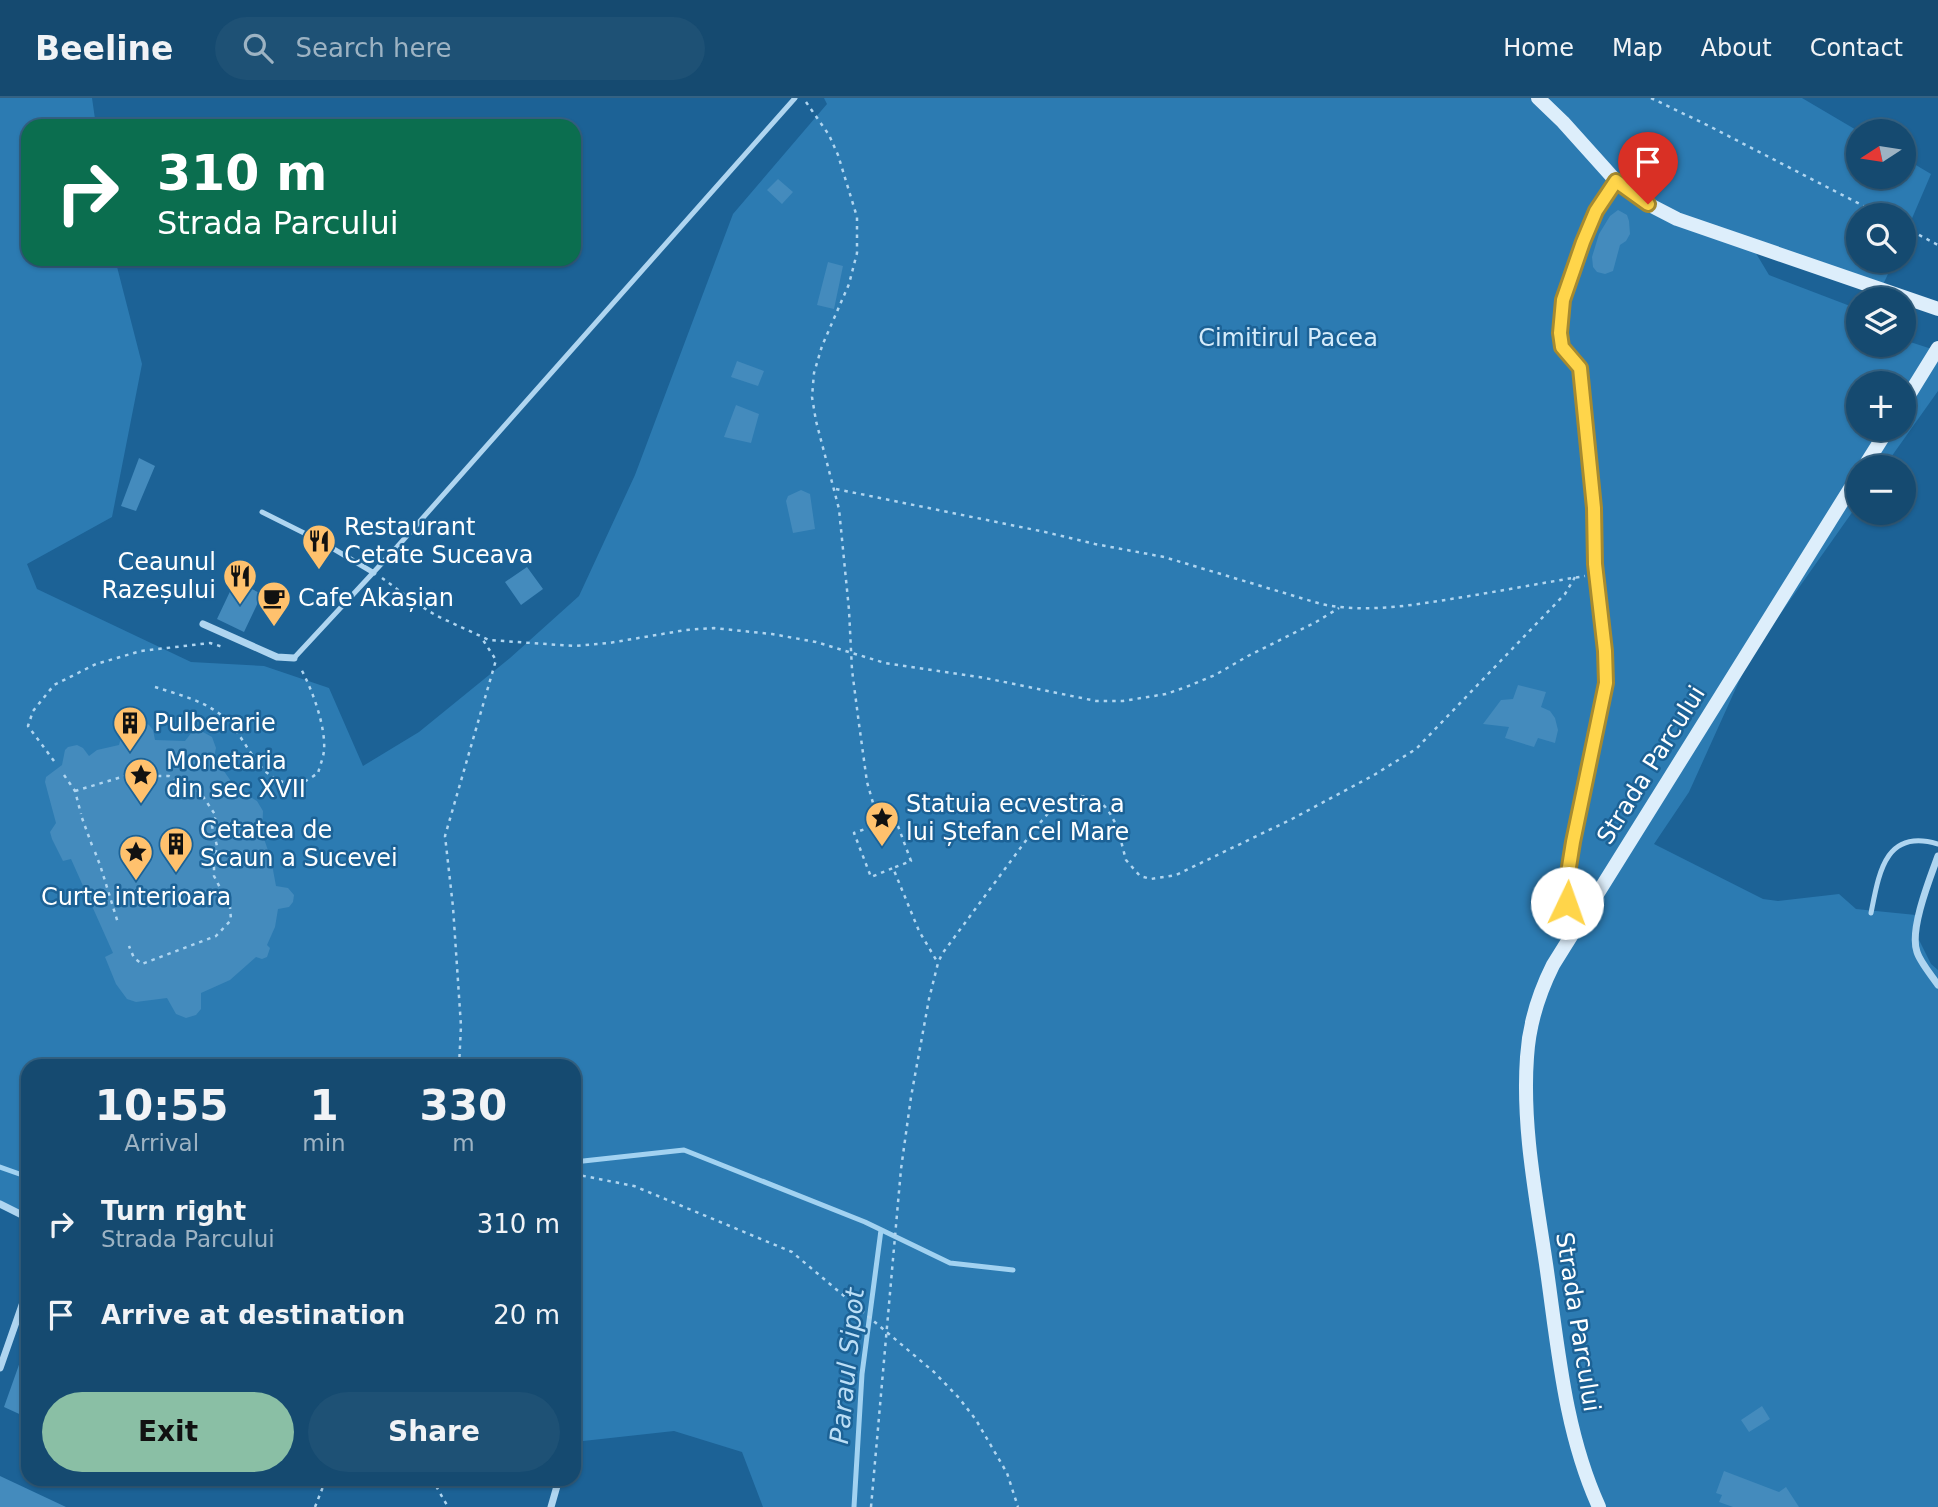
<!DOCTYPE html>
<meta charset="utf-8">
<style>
body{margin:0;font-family:"DejaVu Sans",sans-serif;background:#1e5175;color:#f1f3f6;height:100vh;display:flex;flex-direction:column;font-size:26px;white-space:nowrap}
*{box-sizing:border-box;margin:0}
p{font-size:23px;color:#9db3c3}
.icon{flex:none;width:38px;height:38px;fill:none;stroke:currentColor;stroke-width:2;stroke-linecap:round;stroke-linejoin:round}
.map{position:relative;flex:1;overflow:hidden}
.drawer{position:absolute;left:21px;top:961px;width:560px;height:427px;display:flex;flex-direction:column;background:#154a70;border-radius:21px;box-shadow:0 2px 5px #0004,0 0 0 2px #346283}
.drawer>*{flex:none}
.hud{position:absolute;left:21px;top:21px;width:560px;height:147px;border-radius:21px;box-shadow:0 2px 5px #0004,0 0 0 2px #346283;background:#0b6e4f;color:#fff;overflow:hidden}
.needle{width:46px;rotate:258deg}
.tools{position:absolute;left:1846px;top:21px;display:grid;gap:14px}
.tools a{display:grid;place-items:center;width:70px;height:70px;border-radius:50%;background:#154a70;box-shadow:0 2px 5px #0004,0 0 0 2px #346283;font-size:35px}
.pin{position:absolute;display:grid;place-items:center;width:60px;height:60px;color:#fff;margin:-72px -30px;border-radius:50% 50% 50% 0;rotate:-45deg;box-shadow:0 0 7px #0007}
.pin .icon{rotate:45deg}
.me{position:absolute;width:77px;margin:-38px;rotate:3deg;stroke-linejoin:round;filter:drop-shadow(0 0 5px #0008)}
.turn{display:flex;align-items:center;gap:24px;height:147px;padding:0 21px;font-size:32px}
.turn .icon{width:91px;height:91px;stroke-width:2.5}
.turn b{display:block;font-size:49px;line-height:60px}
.eta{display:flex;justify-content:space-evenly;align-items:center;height:119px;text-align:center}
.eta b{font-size:42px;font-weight:700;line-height:49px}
.primary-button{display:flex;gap:14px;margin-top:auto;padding:14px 21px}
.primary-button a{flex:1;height:80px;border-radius:42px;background:#8abfa5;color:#111;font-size:28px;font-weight:700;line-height:80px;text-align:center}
.primary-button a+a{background:#1e5175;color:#f1f3f6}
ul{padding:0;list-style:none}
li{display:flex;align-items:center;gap:21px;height:91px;padding:0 21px}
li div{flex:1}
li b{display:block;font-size:26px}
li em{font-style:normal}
header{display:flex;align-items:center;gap:42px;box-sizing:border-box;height:98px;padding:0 35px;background:#154a70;border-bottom:2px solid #346283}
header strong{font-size:33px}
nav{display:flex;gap:38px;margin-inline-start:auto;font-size:24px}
.search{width:490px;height:63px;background:#1e5175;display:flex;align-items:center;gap:18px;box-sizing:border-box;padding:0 24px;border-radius:38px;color:#9db3c3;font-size:26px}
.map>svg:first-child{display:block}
.green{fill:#2c7bb2;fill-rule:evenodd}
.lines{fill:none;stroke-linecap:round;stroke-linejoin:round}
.stream{stroke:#a2d2f1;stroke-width:5}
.building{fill:#448bbd}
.path{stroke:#afd5f0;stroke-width:2.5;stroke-dasharray:3.5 5;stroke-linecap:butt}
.lane{stroke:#afd5f0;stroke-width:5}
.street{stroke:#afd5f0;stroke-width:7}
.secondary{stroke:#ddeefb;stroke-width:14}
.route-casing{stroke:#a68a30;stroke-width:18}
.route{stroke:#ffd54a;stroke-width:12}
.labels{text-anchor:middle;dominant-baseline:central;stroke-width:5;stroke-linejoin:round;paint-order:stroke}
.park-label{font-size:24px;fill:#d6ecfb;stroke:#1c6296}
.poi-label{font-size:24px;fill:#fff;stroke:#1c6296;text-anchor:start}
.street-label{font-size:24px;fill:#fff;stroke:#1c6296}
.water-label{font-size:26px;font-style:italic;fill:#bbdef6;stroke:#1c6296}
</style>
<header>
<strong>Beeline</strong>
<div class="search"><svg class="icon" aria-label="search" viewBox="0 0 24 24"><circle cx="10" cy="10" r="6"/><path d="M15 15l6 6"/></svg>Search here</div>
<nav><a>Home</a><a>Map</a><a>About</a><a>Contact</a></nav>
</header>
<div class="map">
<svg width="1938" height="1409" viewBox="0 0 1938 1409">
<rect width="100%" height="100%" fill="#1c6296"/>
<path class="green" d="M0,0H92L96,28H28V161H115L142,266L112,419L27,466L37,491L191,564L264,568L329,590L363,668L419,634L510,560L579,498L635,377L733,116L827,6L824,0H1802L1858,33V79H1904V60L1931,76L1904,139V117H1858V163H1894L1881,191L1751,147L1769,177L1858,211V247H1904V242L1938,253V293L1884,369H1858V406L1750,559L1689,694L1654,746L1763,801L1778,803L1839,796L1856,811L1916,817L1915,834L1931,866L1938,872V1409H763L742,1354L674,1333L574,1344V968H28V1123L0,1110ZM1858,285H1904V331H1858Z"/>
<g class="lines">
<path class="stream" d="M574,1064L684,1052L865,1124L950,1165L1013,1172
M0,1069L28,1079
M854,1409L862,1276L881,1132"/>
</g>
<path class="building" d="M778,81L793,94L782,106L767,92Z
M1618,112L1627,117L1629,123L1630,136L1626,143L1620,147L1613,173L1605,176L1597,174L1593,169L1592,159L1599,136L1610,118Z
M828,164L843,168L834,211L817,207Z
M737,263L764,273L758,288L731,279Z
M736,307L759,316L751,345L724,339Z
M139,360L155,368L136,413L121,408Z
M801,392L810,396L815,431L793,435L786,403L788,398Z
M527,469L543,491L521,507L505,484Z
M235,483L262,496L244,534L217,521Z
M1518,587L1546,594L1541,609L1550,613L1555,620L1558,632L1555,645L1538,640L1534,649L1505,640L1509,629L1483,626L1501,602L1513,601Z
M133,623L144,624L149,627L153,632L155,642L185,643L192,634L201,633L212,639L216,650L214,659L240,696L249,698L257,703L263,713L262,735L271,761L276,788L288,790L294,797L293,804L289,809L278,811L275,829L267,847L270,850L267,859L262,861L256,859L230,882L201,895V911L196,917L186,920L176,916L167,900L136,904L127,901L116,886L105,859L113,855L71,761L63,763L52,741L50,734L56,725L45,684L46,679L62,667L65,652L68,649L77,647L83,650L89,658L97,652L119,647L123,632Z
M26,1247H28V1320L4,1309Z
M1762,1308L1770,1321L1749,1334L1741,1322Z
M1724,1373L1779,1394L1786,1389L1799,1409H1733L1719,1404L1722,1397L1716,1395Z
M0,1378L66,1409H0Z"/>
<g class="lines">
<path class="path" d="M1651,0L1709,28L1881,117
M806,4L829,37L838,57L857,119V155L849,186L822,248L814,275L812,299L816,323L839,411L849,512L852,572L859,626L867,684L879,726L854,735L871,779L893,770L919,833L938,865
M1904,129L1938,147
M836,391L1045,434L1095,446L1164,459L1321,506C1364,515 1408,508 1451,501C1496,494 1541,485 1585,478
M382,480L416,505L437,518L489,542L574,548L609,545L686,532L714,530L772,536L816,544L885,565L985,580L1096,603H1123L1166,596L1186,589L1215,577L1248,558L1316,524L1339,510
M155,589C180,597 210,604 229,624C249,645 262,691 300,685C306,684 313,678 318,675C320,668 323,660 324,653C326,628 312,591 300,569
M54,663L28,628L33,613L54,587L96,566L141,553L210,545L223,549
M64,677L75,693L81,716
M75,693L125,678H169L200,694L216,718L212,728L217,748L214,762V778L230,809L231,822L216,838L142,866L134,860L129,848
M82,720L93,750
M879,726L895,720L911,763L893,770
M95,754L100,767
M101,770L118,825
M459,968L461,928L453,809L445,738L496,562L481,539
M574,1076L634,1088L792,1154L934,1274L959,1300L976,1322L1007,1375L1018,1409
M432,1381L448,1409
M315,1409L326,1381
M871,1409L901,1071L911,999L929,901L938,865L942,856L1033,733L1051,712L1067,700L1081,698L1098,701L1108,712L1117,728L1126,762L1140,778L1151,781L1176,777L1292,721L1374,677L1416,651L1565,496L1575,479"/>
<path class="lane" d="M262,414L322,444L374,475
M1596,476L1594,410L1580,270L1562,249L1560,235L1563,202L1583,144L1596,112L1614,85
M294,560L397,449L795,0
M1871,815C1879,775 1885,730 1938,746"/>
<path class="street" d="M203,526L277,559L294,560
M1938,758C1930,780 1909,832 1917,854C1920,864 1932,878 1938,887
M1571,832L1567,805L1569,769L1578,718L1606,585L1605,553L1596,476
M0,1106L28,1120
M0,1270L28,1190
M551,1409L559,1381"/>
<path class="secondary" d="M1538,0L1563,24L1616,83L1648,106L1677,121L1938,211
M1904,305L1938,250
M1864,369L1888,331
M1599,1409C1564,1332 1558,1248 1546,1166C1536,1098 1522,1028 1527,959C1529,926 1538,897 1553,867L1858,378"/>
</g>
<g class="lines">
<g class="route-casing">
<path id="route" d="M1567,805L1569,769L1573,744L1606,585L1605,553L1595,466L1594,410L1580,270L1562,249L1560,235L1563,202L1583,144L1596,113L1616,83L1648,106"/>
</g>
<use href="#route" class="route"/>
</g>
<defs>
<g id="restaurant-pin" transform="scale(1.75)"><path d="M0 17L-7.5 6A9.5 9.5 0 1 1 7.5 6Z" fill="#ffc16d" stroke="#1c6296"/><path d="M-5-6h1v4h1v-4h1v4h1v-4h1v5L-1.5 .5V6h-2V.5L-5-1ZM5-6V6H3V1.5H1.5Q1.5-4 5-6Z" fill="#111"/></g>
<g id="cafe-pin" transform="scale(1.75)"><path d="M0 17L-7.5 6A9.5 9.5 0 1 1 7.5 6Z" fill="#ffc16d" stroke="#1c6296"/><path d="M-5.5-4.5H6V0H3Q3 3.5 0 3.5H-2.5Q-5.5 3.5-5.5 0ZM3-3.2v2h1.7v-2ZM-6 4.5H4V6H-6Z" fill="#111"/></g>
<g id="building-pin" transform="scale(1.75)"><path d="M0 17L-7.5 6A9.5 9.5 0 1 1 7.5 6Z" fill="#ffc16d" stroke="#1c6296"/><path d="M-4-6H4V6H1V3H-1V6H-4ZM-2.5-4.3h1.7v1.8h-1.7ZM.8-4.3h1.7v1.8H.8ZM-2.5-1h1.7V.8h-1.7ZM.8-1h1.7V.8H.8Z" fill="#111"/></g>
<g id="sight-pin" transform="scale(1.75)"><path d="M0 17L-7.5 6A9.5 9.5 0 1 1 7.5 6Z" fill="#ffc16d" stroke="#1c6296"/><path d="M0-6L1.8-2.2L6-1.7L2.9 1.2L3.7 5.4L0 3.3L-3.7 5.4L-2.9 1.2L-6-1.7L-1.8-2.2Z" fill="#111"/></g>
</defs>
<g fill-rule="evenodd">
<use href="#restaurant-pin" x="319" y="443"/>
<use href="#restaurant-pin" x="240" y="478"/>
<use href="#cafe-pin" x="274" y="500"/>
<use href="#building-pin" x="130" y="625"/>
<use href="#sight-pin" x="141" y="677"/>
<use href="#sight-pin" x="882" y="720"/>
<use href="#building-pin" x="176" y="746"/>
<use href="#sight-pin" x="136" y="754"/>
</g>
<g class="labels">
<g class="park-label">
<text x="1288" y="240">Cimitirul Pacea</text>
</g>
<g class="poi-label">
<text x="344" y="429">Restaurant<tspan x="344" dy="28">Cetate Suceava</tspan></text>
<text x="216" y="464" text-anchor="end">Ceaunul<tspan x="216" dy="28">Razeșului</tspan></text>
<text x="298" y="500">Cafe Akașian</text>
<text x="154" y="625">Pulberarie</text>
<text x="166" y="663">Monetaria<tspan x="166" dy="28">din sec XVII</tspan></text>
<text x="906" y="706">Statuia ecvestra a<tspan x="906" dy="28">lui Ștefan cel Mare</tspan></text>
<text x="200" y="732">Cetatea de<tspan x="200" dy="28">Scaun a Sucevei</tspan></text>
<text x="136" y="799" text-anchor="middle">Curte interioara</text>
</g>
<g class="street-label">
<text transform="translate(1651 667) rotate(-58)">Strada Parcului</text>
<text transform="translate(1578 1224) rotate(81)">Strada Parcului</text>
</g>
<g class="water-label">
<text transform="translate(847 1268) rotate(-84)">Paraul Sipot</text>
</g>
</g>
</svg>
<div class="tools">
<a><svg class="needle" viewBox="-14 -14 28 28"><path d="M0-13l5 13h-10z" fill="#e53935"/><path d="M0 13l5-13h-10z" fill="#9db3c3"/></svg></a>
<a><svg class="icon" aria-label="search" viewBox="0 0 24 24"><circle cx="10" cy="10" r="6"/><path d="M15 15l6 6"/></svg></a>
<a><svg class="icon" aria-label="layers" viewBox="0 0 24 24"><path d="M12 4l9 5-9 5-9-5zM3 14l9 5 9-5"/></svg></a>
<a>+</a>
<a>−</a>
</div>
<div class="pin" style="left:1648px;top:106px;background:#d93025"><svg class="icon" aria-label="arrive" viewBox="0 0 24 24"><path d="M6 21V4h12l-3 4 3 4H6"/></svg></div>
<svg class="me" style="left:1567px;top:805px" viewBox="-20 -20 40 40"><circle r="19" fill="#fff"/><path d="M0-13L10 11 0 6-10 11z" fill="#ffd54a"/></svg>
<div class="hud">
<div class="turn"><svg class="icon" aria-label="right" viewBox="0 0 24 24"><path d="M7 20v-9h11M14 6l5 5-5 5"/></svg><div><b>310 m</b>Strada Parcului</div></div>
</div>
<section class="drawer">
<div class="eta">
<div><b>10:55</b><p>Arrival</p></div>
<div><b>1</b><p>min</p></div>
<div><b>330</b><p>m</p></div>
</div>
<ul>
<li><svg class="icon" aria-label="right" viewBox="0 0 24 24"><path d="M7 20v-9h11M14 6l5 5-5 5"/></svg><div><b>Turn right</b><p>Strada Parcului</p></div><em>310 m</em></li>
<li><svg class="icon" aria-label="arrive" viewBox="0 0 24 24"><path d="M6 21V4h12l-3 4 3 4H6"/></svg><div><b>Arrive at destination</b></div><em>20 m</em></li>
</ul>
<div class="primary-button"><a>Exit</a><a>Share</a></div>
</section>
</div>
